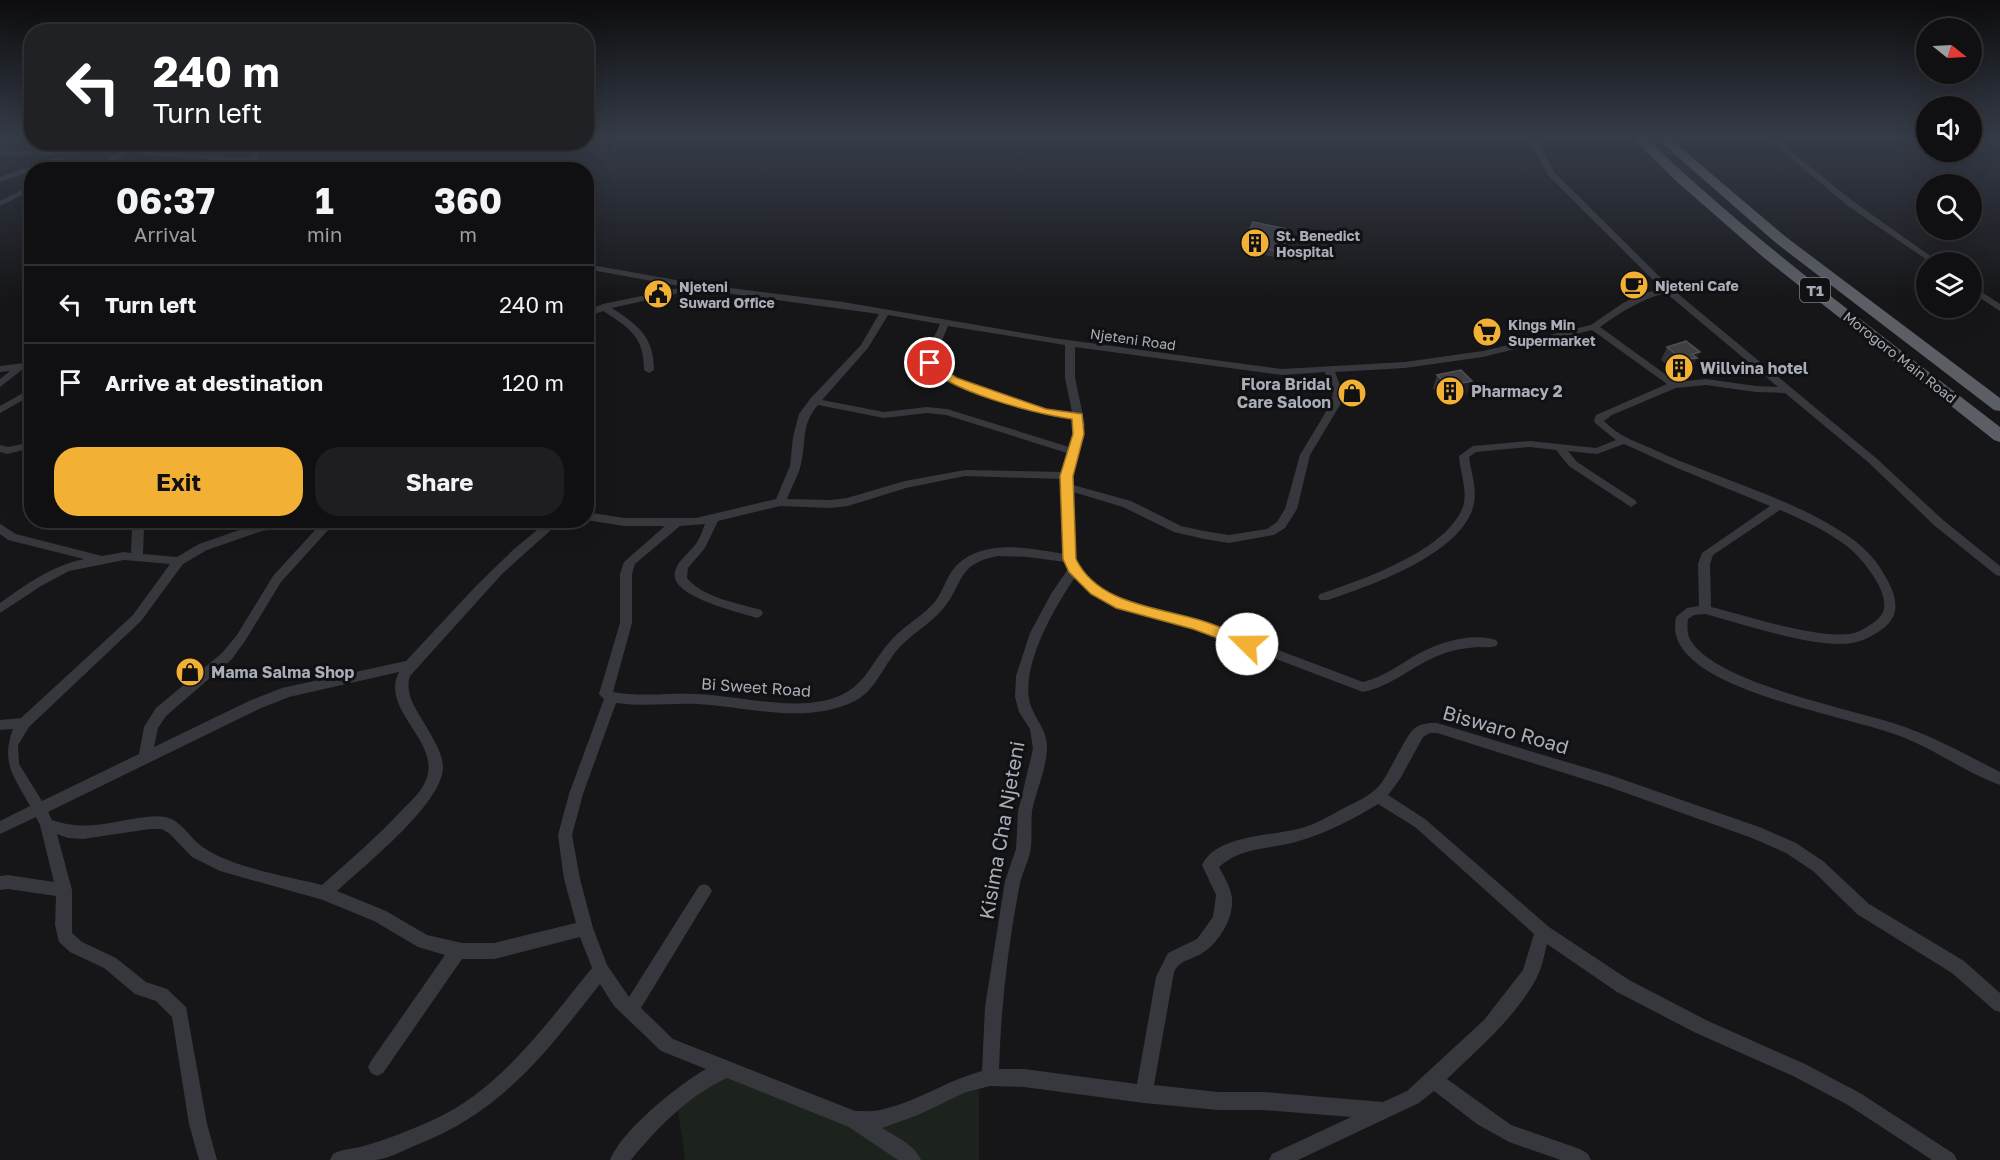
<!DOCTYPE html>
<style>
body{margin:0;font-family:"Golos Text",sans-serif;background:#1e1e20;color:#f1f3f6;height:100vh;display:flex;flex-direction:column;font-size:22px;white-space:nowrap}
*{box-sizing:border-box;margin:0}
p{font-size:20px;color:#9c9d9f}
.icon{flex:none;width:33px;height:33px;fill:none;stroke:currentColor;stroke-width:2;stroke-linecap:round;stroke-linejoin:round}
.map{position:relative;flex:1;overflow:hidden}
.panel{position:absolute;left:24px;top:162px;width:570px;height:366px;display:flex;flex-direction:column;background:#101012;border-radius:24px;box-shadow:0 6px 24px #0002,0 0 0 2px #303032}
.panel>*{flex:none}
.guide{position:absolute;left:24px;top:24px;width:570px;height:126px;border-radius:24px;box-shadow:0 6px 24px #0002,0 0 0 2px #303032;background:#202124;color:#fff;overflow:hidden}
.needle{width:39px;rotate:108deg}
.controls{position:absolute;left:1916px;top:18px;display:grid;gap:12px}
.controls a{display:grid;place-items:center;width:66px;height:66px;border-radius:50%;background:#101012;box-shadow:0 6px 24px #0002,0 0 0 2px #303032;font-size:30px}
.pin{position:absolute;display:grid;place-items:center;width:51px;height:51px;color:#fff;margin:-26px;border:3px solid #fff;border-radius:50%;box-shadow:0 2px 6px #0007}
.me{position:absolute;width:66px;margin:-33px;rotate:292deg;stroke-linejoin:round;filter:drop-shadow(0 0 4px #0008)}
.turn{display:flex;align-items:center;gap:21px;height:126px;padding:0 30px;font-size:27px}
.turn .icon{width:78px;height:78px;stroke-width:2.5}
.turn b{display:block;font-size:42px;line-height:51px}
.eta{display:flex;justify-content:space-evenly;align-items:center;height:102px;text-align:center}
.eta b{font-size:36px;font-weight:700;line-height:42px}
.cta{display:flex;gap:12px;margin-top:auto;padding:12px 30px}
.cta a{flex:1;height:69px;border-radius:24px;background:#f2b134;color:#111;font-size:24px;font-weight:700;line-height:69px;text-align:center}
.cta a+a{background:#1e1e20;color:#f1f3f6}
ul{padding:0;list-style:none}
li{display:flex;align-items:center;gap:18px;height:78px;padding:0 30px;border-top:2px solid #303032}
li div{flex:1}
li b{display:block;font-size:22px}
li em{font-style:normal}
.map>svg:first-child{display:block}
.green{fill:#1c231d}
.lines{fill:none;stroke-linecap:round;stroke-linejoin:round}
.minor{fill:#37383d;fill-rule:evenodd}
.trunk{fill:#5b5e65;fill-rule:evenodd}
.wall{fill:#323236}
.shaded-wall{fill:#212124}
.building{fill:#3f3f44;stroke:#4f5156;stroke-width:1.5}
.route{fill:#f2b134;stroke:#9d7322;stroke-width:1.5}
.labels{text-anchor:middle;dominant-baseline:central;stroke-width:6;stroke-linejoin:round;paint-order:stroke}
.far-poi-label{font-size:14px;font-weight:bold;fill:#a8adb8;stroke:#111113;text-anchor:start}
.far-street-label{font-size:14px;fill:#a8adb8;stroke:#111113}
.shield{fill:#111113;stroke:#7b7e86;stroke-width:1.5}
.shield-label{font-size:15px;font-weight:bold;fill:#a8adb8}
.poi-label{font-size:16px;font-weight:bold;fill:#a8adb8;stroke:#111113;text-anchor:start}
.street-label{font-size:16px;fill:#a8adb8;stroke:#111113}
.near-street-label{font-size:20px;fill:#a8adb8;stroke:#111113}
</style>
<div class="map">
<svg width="2000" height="1160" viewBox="0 0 2000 1160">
<rect width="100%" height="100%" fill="#161618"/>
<path class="green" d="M723,1074L866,1129L955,1095L979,1090V1160H685L678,1110L711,1081Z"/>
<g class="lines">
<path class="minor" d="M1528,137H1535L1554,172L1671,288L1876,458L1943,520L2000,566V576L1996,575L1935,526L1868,462L1785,393L1756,392L1706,385L1676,388L1612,415L1604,421C1618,436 1637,442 1655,450C1715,479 1844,512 1879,566C1891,585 1906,609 1885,627C1876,634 1864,641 1852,643C1816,649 1743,624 1705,614L1694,615L1688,619C1687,626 1687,635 1691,641C1719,685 1855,709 1905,727C1938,739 1969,756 2000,772V785C1969,774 1937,751 1905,738C1849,716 1715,696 1682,648C1675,638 1674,628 1676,617L1687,608L1699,606L1698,564L1702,553L1770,506L1677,468L1624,444L1597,454L1568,451L1577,462L1635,500L1637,503L1631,507L1569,466L1556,450L1530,447L1476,452L1469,457C1471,472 1477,488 1474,503C1465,553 1370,586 1328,600H1320L1318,597L1320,594C1362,580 1446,551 1463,507C1468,491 1460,472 1459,456L1473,446L1530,441L1596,448L1616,440L1595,423L1594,421L1596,415L1667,384L1592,330L1483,357L1405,368L1335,372L1343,394L1340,405L1310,455L1297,509L1285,528L1274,535L1229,543L1204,539L1174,532L1123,507L1073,492L1076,559L1079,567L1100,588L1125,601L1201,621L1363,682C1384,677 1400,664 1418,654C1439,642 1473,632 1496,640L1498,643L1496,646C1490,648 1484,647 1478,647C1465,648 1452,650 1440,655C1413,665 1393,686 1363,692L1194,628L1117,608L1092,594L1075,577C1055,607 1023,661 1029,699C1032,717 1048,728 1047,749C1046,770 1036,791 1032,811C1031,823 1032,836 1031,848C1029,860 1023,871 1020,883C1008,944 1001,1006 999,1069H1024L1137,1084L1156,977L1168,953L1197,939L1213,917L1216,895L1202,865C1216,835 1271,836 1298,829C1314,825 1330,816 1344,808C1356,802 1370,796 1379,786C1390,773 1406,734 1415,728C1422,723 1429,723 1437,723L1610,775L1762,828L1796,843L1823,861L1869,904L1964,961L2000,993V1012L1994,1010L1952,973L1857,914L1813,871L1786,853L1752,838L1609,787L1437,733H1430L1423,737L1400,779L1388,795L1425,819L1549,927L1629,980L1708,1021L1805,1064L1860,1093L1954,1154L1957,1160H1932L1848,1105L1793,1076L1696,1033L1617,992L1547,944C1544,955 1542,969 1536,979C1515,1018 1478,1049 1447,1079L1511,1125L1580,1149L1588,1154L1591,1160H1561L1509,1142L1477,1124L1434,1091L1419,1103L1298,1160H1269L1272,1154L1351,1117L1263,1110H1218L1144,1103L1024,1087L990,1086L964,1093L918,1115L882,1128C895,1136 915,1145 921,1160H898L849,1127L727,1078C688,1096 658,1127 631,1160H610C622,1130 678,1085 706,1069L661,1051L614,1006L600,984C544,1055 502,1112 414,1146C402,1151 388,1159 375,1160C361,1160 345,1160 330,1160L333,1154C342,1149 353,1149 364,1146C387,1139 411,1130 433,1120C501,1089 546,1024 592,968L580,937L494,959H462L383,1073L377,1076L371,1073L368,1067L371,1061L445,955L418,947L374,921L323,900L220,871L192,857L170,834L162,829H150L83,839L68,838L57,834L72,890V933L82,942L116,958L146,982L167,989L186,1007L207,1124L217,1160H199L189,1124L172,1017L156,1001L135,994L104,968L70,952L59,942L55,925L56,896L8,889L0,890V876L8,875L54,882L40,825L36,817L0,834V821L30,806C15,778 0,763 13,729L0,730V720L21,718L133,615L170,564L124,560L69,571L41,586L0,613V603C27,584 51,566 84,559L8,540L0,534V524L16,534L102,556L124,552L131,553L132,528L130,520H141L144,528L143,554L177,557L199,544L257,524L279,520L347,522L410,520C403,526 392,523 382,525C364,529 347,530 329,529L281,582L245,641L232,659L166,716L158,728L154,747L249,701L282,688L406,661L476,586L513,550L549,520H562L502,574L410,676C404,694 417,711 426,726C433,739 443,753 443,768C442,804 363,867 337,891L386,911L427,935L462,943H494L576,923L564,879L558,835L569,794L604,699L599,694L620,623V574L624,562L665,526H624L586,520V512L624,518H696L776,499L790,466L793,437L799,414L810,399L861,345L879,314L696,289L612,308C638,325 654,337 654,370L649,373L644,370C644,337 630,328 603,311L586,317V311L603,304L685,287L586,269V264L698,284L843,302L1053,338L1282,369L1405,362L1483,351L1591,325L1623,303L1644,293L1662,289L1548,175ZM1666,293L1778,387L1756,386L1706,379L1676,382L1600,327C1621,312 1641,299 1666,293ZM888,315L940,324L926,355L925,363C953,394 1033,414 1074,419L1075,425L1069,447L947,409L927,407L884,412L822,400L868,348ZM948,326L1065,345V378L1072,412C1029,408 968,391 935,362L936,355ZM1075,347L1282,375L1325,372L1333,394L1330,405L1300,455L1285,509L1277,522L1267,529L1229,535L1204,531L1181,526L1131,501L1073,485L1072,476L1085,425L1075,378ZM818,405L884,418L927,413L946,415L1067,453L1063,472L965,470L905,481L847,498L831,500L787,499C791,488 797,478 800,468C807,444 800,425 818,405ZM965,476L1062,479L1064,554C1030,548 983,538 956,566C945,578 943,594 932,605C919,619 900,628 888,644C874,660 866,681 847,692C806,716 740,695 695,694C668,693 640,697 613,692L632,623V574L635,564L680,526L705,524C702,531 700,539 695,545C689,553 677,561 675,572C669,597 740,612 757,618L761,616L763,613L761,610C738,603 703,598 687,578L688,568L705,548L718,521L780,506L831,508L848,506L906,488ZM1780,510C1803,520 1828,531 1848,547C1862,558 1891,593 1883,612C1881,617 1875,622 1870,625C1864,629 1857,633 1849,634C1812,638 1749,616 1711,607L1710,564L1713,555ZM281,528L316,529L273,576L237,635L222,653L156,708L144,727L139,754L42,801L19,764L18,745L29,727L141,621L183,564L207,550L262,531ZM998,556L1028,557L1065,562L1068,569L1051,594L1030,633L1016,676L1015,697L1019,712L1030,729L1033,749L1018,812L1016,849L1005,881L985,1007L982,1071C948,1080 918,1101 884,1109C875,1112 864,1111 855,1111L673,1039L641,1008L709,896L712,891L709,886L704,884L699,886L629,997L607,965L593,928L580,879L572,835L583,794L616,703C643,707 670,703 697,704C749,707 806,725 855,701C876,690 883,666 898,649C911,634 929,625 942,610C965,584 955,564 998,556ZM399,672C379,710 442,742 426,780C422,791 411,801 403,809C378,836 349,861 322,885C286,876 234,868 204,848C190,839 183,821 165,817C156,815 146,817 138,818C107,823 83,831 52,820L48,812L259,709L289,697ZM1378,804L1415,827L1534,934L1523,970L1484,1020L1407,1091L1383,1102L1263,1092H1218L1154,1085L1174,972C1180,960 1190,960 1201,954C1219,944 1237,914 1231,893C1229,884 1223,875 1219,867C1243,845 1273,850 1302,840C1329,832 1355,818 1378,804Z
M1766,137H1773L1854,202L1939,262H1930L1848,206Z
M60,142L83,144H86V147L105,142H118L72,155H0V151H72L82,148H68Z
M125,142H134L150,152L249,158L259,142H266L256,157L269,170H261L252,163L217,160L214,164L217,170H210L206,164L210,159L148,156L135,149L98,170H89L130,146Z
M60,156L67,158L0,182V177Z
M32,185V190L0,206V201Z
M29,206H32V212L28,210Z
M1971,285L2000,304V311L1971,292Z
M32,362V368L23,369L0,387V379L10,371L0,372V366Z
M32,388V395L0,413V406Z
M32,442V448L7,454L0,452V445L8,447Z"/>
<path class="trunk" d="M1632,137H1645C1756,243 1879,333 2000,427V442L1994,440L1763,257L1675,180Z
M1655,137H1668L1786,237L2000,398V411L1994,410L1776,243Z"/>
</g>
<path class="wall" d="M1286,235L1285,238L1286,245L1281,258L1242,251L1243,244Z
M1667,347L1700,352L1690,370L1677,373L1661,360Z
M1437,375L1472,381L1467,394L1444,399L1433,388Z"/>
<path class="shaded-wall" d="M1287,239L1286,245L1281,258L1282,252Z
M1700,352L1690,370L1677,373L1683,360L1692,354Z
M1472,381L1467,394L1444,399L1448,386Z"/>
<path class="building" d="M1253,222L1287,229L1283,238L1287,239L1282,252L1243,244Z
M1686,341L1700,352L1692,354L1697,358L1683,360L1667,347Z
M1461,370L1472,381L1448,386L1437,375Z"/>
<linearGradient id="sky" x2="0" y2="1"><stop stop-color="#0c0c0d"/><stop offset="0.46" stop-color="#363c48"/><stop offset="1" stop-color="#363c48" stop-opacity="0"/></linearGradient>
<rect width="2000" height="299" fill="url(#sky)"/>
<path class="route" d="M930,359L957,378L1046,409L1082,414L1084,434L1073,476L1076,559C1097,603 1155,607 1196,619C1215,624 1234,633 1252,640L1254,644L1252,647L1247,649L1193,629L1116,608L1091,594L1069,572L1063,559L1060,476L1073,434L1072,419C1037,414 945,391 925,363Z"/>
<defs>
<g id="building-disc" transform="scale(1.5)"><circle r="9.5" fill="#f2b134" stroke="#111113"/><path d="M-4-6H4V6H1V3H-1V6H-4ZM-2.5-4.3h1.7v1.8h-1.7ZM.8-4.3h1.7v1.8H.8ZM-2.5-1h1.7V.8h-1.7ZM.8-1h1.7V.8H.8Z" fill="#111"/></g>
<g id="cafe-disc" transform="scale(1.5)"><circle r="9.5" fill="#f2b134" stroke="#111113"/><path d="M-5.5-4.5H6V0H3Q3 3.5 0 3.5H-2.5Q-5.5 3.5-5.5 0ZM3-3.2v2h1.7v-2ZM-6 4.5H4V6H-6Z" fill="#111"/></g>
<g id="civic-disc" transform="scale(1.5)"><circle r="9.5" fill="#f2b134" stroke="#111113"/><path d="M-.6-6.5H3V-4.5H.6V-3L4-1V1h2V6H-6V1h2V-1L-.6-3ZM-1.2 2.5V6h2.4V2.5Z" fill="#111"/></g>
<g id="supermarket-disc" transform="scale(1.5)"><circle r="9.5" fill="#f2b134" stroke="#111113"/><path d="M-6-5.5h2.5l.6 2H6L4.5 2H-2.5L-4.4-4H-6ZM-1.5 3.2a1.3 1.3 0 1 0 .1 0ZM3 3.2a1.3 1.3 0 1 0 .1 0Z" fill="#111"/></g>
<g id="shop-disc" transform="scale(1.5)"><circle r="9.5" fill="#f2b134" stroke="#111113"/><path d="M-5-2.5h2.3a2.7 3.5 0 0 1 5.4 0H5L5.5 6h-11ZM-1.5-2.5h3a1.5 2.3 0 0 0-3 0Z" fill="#111"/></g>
</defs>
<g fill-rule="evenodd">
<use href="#building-disc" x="1255" y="243"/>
<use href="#cafe-disc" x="1634" y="285"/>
<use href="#civic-disc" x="658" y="294"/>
<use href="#supermarket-disc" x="1487" y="332"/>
<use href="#building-disc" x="1679" y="368"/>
<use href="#building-disc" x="1450" y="391"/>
<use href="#shop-disc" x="1352" y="393"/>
<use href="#shop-disc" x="190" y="672"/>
</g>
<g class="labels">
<g class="far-poi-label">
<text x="1276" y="235">St. Benedict<tspan x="1276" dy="16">Hospital</tspan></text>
<text x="1655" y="285">Njeteni Cafe</text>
<text x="679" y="286">Njeteni<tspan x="679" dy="16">Suward Office</tspan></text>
<text x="1508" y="324">Kings Min<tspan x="1508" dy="16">Supermarket</tspan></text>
</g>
<g class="far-street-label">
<text transform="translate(1133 339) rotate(8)">Njeteni Road</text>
<text transform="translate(1900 357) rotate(38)">Morogoro Main Road</text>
</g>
<rect class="shield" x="1800" y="278" width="30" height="24" rx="4.5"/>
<g class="shield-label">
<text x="1815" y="290">T1</text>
</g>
<g class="poi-label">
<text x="1700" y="368">Willvina hotel</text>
<text x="1331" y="384" text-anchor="end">Flora Bridal<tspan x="1331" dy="18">Care Saloon</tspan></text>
<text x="1471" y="391">Pharmacy 2</text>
<text x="211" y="672">Mama Salma Shop</text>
</g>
<g class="street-label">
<text transform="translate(756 687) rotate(4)">Bi Sweet Road</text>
</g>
<g class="near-street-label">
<text transform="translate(1506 729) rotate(16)">Biswaro Road</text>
<text transform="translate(1001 830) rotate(-80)">Kisima Cha Njeteni</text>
</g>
</g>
</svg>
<div class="controls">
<a><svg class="needle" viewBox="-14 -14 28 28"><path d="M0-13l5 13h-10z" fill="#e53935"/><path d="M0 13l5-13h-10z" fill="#9c9d9f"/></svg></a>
<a><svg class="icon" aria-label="sound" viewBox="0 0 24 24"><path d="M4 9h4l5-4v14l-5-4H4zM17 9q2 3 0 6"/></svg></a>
<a><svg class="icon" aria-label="search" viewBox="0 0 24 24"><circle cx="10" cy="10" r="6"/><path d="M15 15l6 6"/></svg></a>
<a><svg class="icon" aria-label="layers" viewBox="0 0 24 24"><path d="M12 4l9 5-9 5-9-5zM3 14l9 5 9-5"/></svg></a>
</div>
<div class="pin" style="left:930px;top:363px;background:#d93025"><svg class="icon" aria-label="arrive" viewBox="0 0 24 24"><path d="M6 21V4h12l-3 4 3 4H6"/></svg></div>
<svg class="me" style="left:1247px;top:644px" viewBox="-20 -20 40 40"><circle r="19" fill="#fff"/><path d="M0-13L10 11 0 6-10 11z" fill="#f2b134"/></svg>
<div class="guide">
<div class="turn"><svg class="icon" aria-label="left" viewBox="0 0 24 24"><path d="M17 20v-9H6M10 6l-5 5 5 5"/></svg><div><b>240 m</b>Turn left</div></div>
</div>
<section class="panel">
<div class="eta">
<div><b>06:37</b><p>Arrival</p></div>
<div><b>1</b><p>min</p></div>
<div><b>360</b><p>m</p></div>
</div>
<ul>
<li><svg class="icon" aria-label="left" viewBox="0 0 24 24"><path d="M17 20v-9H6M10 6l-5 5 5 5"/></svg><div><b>Turn left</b></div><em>240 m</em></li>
<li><svg class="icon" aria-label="arrive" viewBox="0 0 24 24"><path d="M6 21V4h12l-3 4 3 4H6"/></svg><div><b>Arrive at destination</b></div><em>120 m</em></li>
</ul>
<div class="cta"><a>Exit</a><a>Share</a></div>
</section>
</div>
